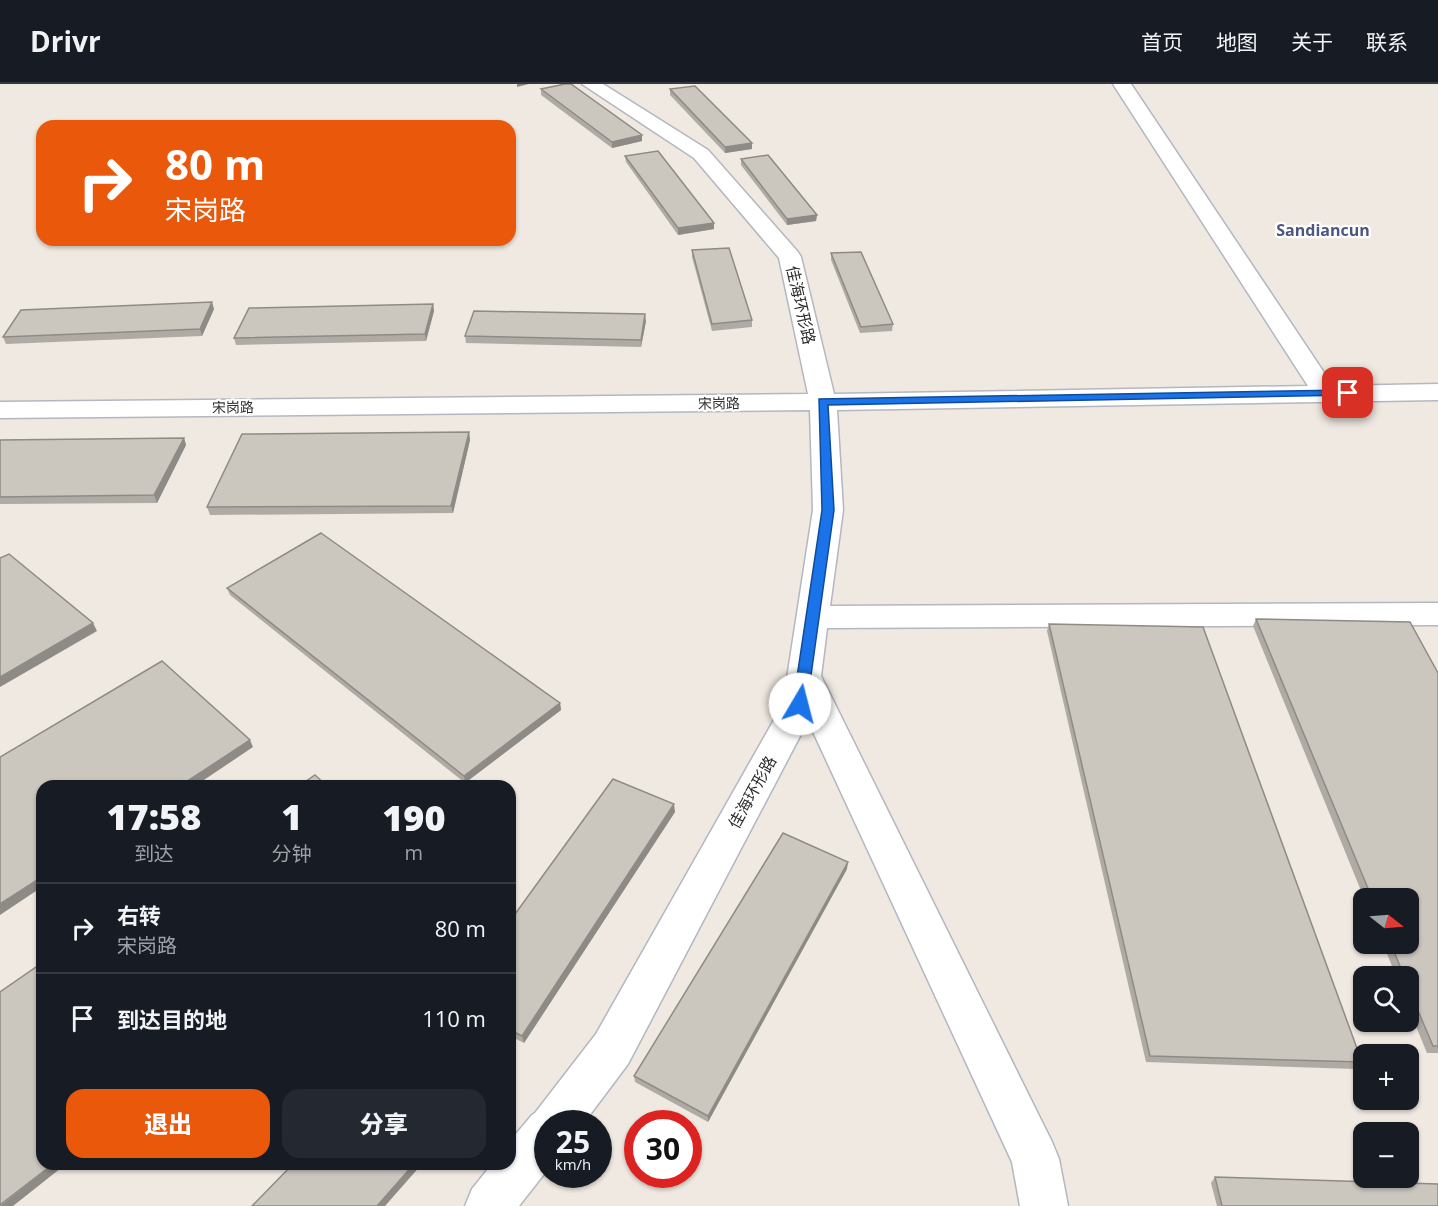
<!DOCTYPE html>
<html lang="zh">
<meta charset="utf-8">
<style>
body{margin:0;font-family:"Open Sans","Noto Sans SC",sans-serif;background:#242831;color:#f1f3f6;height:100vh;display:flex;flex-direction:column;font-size:22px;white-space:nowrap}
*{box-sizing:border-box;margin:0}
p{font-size:20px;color:#9ea1a6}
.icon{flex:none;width:33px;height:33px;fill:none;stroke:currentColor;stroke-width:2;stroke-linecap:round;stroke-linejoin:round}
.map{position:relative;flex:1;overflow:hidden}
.sheet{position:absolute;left:36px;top:696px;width:480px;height:390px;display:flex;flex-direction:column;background:#171b24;border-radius:18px;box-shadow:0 2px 4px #0004}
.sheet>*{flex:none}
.banner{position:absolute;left:36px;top:36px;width:480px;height:126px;border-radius:18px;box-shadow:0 2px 4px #0004;background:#ea580c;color:#fff;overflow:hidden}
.needle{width:39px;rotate:107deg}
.controls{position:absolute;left:1353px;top:804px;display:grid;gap:12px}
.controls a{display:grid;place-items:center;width:66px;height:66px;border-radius:12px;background:#171b24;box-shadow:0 2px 4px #0004;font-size:30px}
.speed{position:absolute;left:534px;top:1026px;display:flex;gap:12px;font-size:30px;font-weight:700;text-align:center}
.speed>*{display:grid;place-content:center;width:78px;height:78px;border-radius:50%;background:#171b24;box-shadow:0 2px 4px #0004;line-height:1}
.speed small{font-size:15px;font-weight:400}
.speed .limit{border:9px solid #d22;background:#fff;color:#111}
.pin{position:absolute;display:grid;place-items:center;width:51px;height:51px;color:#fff;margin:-26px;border-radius:12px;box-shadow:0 3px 9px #0006}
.me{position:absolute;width:66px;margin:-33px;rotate:8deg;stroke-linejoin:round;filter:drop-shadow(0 0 4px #0008)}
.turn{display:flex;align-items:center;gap:21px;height:126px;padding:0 30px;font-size:27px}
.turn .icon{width:78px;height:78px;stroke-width:2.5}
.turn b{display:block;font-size:42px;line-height:51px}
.eta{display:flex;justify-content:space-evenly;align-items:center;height:102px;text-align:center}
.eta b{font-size:36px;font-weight:800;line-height:42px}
.button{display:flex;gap:12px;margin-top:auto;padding:12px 30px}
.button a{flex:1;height:69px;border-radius:18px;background:#ea580c;color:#fff;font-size:24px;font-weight:800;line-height:69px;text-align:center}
.button a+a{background:#242831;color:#f1f3f6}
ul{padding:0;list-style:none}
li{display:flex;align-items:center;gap:18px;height:90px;padding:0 30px;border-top:2px solid #363941}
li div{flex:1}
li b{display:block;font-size:22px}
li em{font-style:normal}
header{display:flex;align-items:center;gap:36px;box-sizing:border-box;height:84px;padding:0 30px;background:#171b24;border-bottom:2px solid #363941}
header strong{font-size:28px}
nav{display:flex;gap:33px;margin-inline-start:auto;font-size:21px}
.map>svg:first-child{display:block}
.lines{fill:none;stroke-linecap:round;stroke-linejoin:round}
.minor-casing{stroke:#b4b7c1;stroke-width:3}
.minor{fill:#fff;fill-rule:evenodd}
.wall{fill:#afaba4}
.shaded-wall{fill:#8e8b86}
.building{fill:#cbc7bf;stroke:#8e8b86;stroke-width:1.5}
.route{fill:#1a73e8;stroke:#114b97;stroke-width:1.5}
.labels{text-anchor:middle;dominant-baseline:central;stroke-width:4.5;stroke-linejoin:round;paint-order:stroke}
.far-street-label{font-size:14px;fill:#2e2e2e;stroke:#fff}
.far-quarter-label{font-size:16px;font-weight:bold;fill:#4d5680;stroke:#fff}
.street-label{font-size:16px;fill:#2e2e2e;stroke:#fff}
</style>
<header>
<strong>Drivr</strong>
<nav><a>首页</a><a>地图</a><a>关于</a><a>联系</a></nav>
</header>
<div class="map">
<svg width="1438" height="1122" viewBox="0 0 1438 1122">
<rect width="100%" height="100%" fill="#efe9e1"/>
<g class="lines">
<g class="minor-casing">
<path id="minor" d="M582,0H603L708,66L798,168L801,173L834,310L1308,302L1113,0H1131L1333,302L1438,300V316L837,326L843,426L830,522L1438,519V541L827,544L821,592L1052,1058L1059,1075L1068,1122H1020L1012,1078L808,637L628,980L583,1040H548V1085L519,1122H465L472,1105L492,1080H510V1057L532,1031L535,1029L596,950L783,620L813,426L810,326L0,334V318L808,310L779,174L694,74Z"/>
</g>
<use href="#minor" class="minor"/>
</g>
<path class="wall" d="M541,5L642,57L612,64L541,11Z
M670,5L752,59V65L725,69L670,11Z
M625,72L714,139V145L678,151L626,78Z
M741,75L817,131L816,137L787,141L741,81Z
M692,166L752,236V243L712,247L692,173Z
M831,169L893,240L892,247L860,249L831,176Z
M433,220L434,227L426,257L236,261L234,254Z
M214,225L202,252L6,260L3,253Z
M646,237L641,263L466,259L465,252Z
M469,348L470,356L453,429L210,431L207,423Z
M184,354L186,361L157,419L0,420V356Z
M227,504L560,619L561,626L465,699L230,511Z
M1256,535L1438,589V969H1427L1408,923V892H1396L1383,860H1408V814H1364L1253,542Z
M1049,540L1362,978L1356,985L1146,978L1047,547Z
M675,728L524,959L510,952V837Z
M847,785L708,1038L635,998L634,992Z
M1215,1093L1438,1122H1217L1211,1099Z"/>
<path class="shaded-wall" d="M517,0H529L517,3Z
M642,51V57L612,64V58Z
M752,59V65L725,69V63Z
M817,131L816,137L787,141V135Z
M714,139V145L678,151V144Z
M212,218L214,225L202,252L200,245Z
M433,220L434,227L426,257L425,250Z
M645,230L646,237L641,263V256Z
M469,348L470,356L453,429L451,422Z
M184,354L186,361L157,419L154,411Z
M93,539L97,547L0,603V593Z
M560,619L561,626L465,699L464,692Z
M250,656L253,663L195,702H180Z
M674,720L675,728L524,959L522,952Z
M848,778L847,785L708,1038V1032Z
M42,793V803L0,831V820Z
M53,1080H66L13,1122H0Z
M414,1080H422L385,1122H377Z"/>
<path class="building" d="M565,0H571L642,51L612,58L541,5Z
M695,2L752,59L725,63L670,5Z
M658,67L714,139L678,144L625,72Z
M768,71L817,131L787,135L741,75Z
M729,164L752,236L712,240L692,166Z
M861,168L893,240L861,243L831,169Z
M212,218L200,245L3,253L21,226Z
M433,220L425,250L234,254L249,224Z
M474,227L645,230L641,256L465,252Z
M469,348L451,422L207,423L242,350Z
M184,354L154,411L0,413V356Z
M321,449L560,619L464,692L227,504Z
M9,470L93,539L0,593V474Z
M1256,535L1410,538L1438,589V962H1433L1408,903V892H1404L1391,860H1408V814H1372Z
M1049,540L1203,543L1362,978L1150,972Z
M162,577L250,656L180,702H42V793L0,820V673Z
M315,691L327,702H299Z
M613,695L674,720L522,952L510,946V837Z
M783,749L848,778L708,1032L634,992Z
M42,879V1080H53L0,1121V908Z
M293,1080H414L377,1122H252Z
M1215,1093L1438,1100V1122H1222Z"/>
<path class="route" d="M1348,306L1353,309L1352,311L828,321L834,426L807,620L800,625L795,624L793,620L822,426L819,315Z"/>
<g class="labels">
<g class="far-street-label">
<text transform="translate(719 319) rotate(-1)">宋岗路</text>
<text transform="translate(233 323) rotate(-1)">宋岗路</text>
</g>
<g class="far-quarter-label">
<text x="1323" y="146">Sandiancun</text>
</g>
<g class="street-label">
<text transform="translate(801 221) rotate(77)">佳海环形路</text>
<text transform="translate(752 708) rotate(-61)">佳海环形路</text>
</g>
</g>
</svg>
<div class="controls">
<a><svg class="needle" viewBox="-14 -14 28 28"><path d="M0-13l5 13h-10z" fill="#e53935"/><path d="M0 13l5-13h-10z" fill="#9ea1a6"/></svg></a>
<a><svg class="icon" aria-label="search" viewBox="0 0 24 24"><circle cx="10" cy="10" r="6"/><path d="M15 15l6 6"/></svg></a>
<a>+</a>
<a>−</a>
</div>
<div class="speed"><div>25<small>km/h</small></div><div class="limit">30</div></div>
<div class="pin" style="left:1348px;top:309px;background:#d93025"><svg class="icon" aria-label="arrive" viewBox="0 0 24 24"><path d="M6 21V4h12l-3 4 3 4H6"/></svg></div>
<svg class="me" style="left:800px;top:620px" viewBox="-20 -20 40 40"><circle r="19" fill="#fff"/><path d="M0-13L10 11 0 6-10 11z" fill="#1a73e8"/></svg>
<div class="banner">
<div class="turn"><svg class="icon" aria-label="right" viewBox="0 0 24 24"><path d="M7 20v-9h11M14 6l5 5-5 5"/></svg><div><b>80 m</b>宋岗路</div></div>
</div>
<section class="sheet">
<div class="eta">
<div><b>17:58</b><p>到达</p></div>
<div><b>1</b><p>分钟</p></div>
<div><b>190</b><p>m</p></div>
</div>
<ul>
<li><svg class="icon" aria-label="right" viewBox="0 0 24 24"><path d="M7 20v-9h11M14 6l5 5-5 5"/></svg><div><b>右转</b><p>宋岗路</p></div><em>80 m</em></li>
<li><svg class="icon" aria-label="arrive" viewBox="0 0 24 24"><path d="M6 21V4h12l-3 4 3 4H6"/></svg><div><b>到达目的地</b></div><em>110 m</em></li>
</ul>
<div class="button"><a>退出</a><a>分享</a></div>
</section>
</div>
